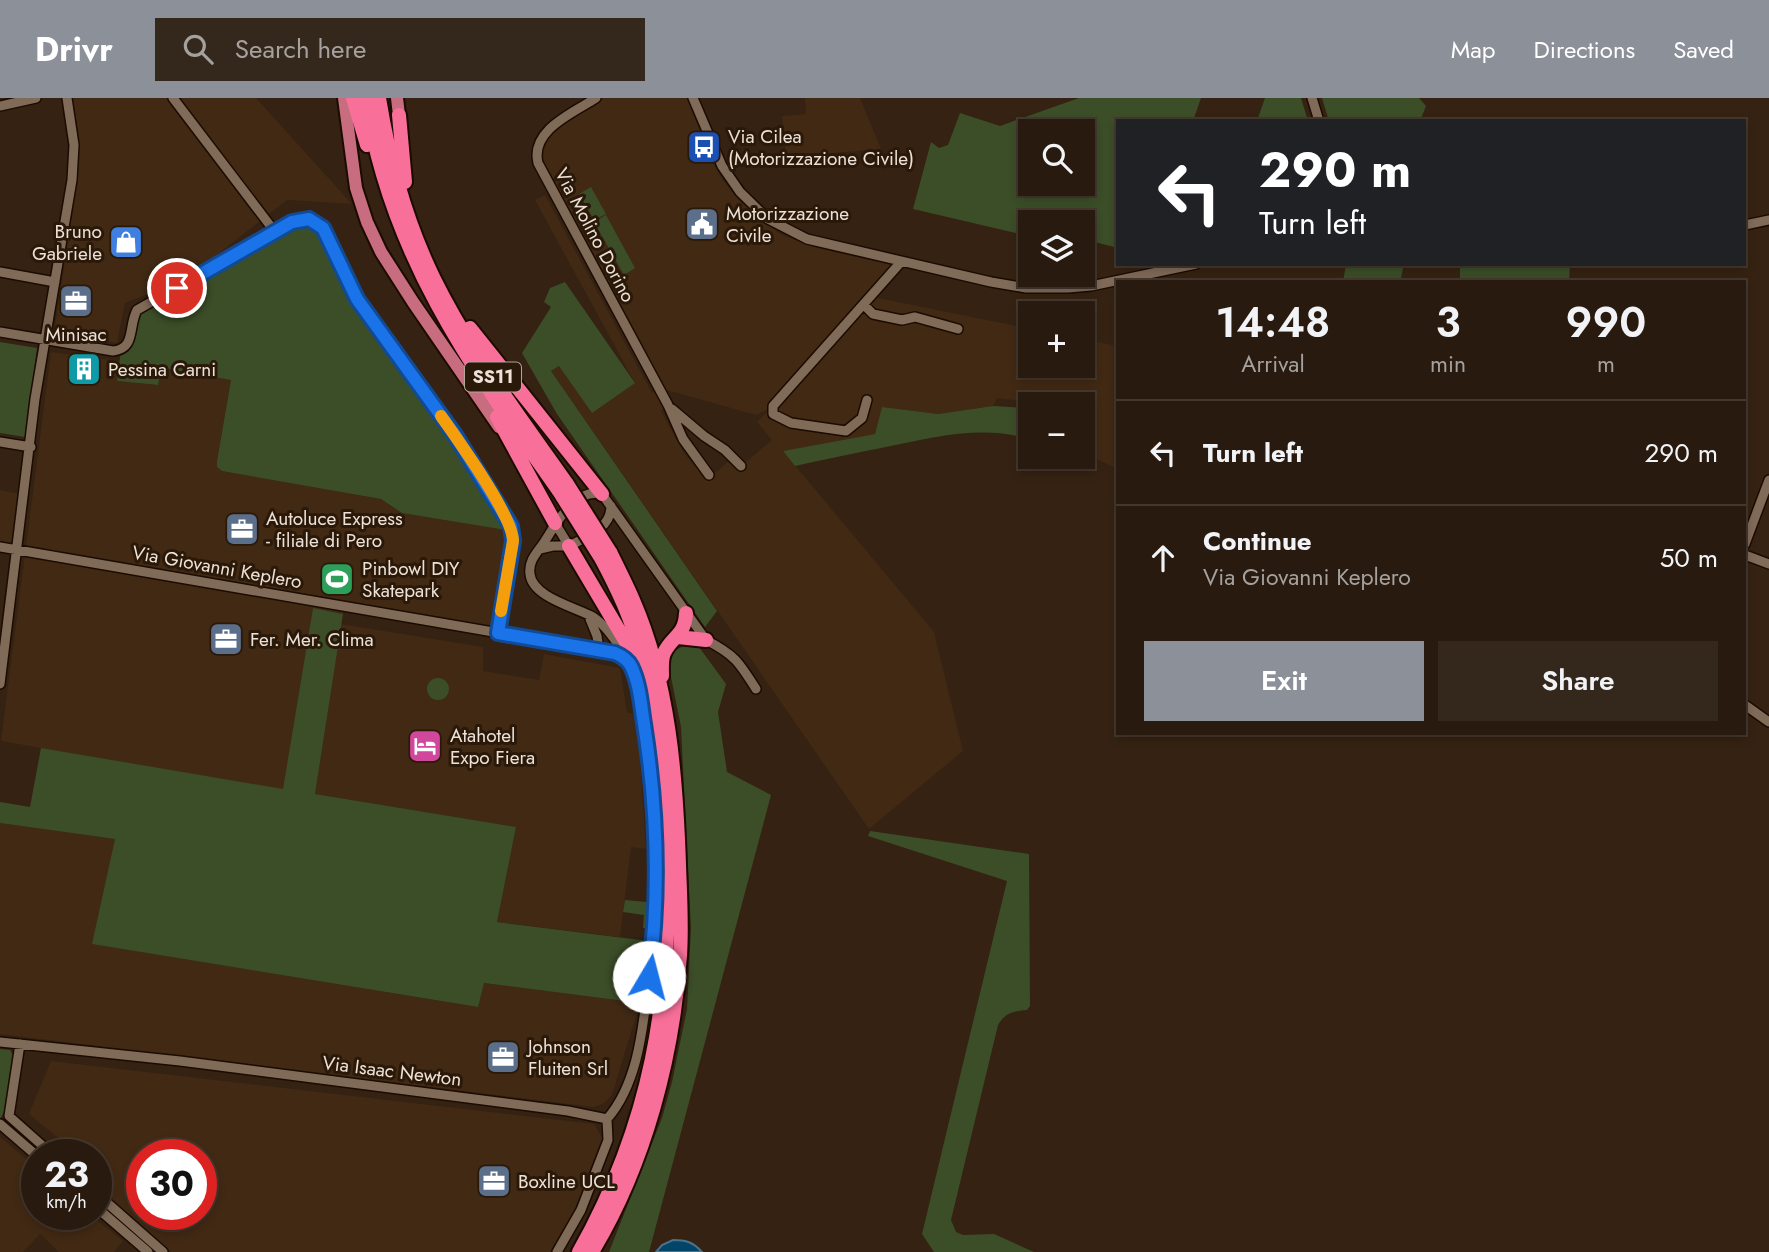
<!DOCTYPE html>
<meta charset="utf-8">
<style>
body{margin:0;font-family:Jost,sans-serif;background:#34271c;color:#f1f3f6;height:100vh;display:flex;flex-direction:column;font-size:26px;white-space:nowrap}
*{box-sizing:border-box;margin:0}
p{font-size:23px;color:#a5a19e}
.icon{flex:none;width:38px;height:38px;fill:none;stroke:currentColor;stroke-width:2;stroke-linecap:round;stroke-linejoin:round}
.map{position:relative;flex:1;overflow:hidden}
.details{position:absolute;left:1116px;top:182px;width:630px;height:455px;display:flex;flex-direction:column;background:#281a0e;border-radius:0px;box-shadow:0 4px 10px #0003,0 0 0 2px #44382e}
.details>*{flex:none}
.guide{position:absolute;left:1116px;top:21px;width:630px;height:147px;border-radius:0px;box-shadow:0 4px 10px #0003,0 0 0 2px #44382e;background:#202124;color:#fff;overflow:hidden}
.fabs{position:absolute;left:1018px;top:21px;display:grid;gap:14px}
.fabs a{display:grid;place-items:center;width:77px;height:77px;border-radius:0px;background:#281a0e;box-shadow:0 4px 10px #0003,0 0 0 2px #44382e;font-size:35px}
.speed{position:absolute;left:21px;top:1041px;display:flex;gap:14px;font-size:35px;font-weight:700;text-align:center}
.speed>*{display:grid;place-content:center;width:91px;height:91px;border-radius:50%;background:#281a0e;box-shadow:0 4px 10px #0003,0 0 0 2px #44382e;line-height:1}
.speed small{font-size:18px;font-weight:400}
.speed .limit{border:10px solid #d22;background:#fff;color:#111}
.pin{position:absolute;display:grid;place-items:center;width:60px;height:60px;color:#fff;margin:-30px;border:4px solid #fff;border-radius:50%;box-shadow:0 2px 7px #0007}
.me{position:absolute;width:77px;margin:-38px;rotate:8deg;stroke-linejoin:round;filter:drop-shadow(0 0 5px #0008)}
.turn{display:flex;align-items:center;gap:24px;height:147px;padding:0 28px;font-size:32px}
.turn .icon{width:91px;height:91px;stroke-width:2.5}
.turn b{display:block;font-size:49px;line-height:60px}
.eta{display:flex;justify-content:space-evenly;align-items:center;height:119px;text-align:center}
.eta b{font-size:42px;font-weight:600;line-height:49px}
.cta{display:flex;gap:14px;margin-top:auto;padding:14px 28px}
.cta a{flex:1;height:80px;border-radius:0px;background:#8c9099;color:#fff;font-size:28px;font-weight:600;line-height:80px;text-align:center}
.cta a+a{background:#34271c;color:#f1f3f6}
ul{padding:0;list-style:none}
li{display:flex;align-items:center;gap:21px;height:105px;padding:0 28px;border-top:2px solid #44382e}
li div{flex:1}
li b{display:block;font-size:26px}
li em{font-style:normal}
header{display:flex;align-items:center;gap:42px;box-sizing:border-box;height:98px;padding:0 35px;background:#8c9099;color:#fff}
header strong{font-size:33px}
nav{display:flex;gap:38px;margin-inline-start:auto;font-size:24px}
.search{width:490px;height:63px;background:#34271c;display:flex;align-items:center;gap:18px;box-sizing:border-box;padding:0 24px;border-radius:0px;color:#a5a19e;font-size:26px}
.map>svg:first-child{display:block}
.built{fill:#412914;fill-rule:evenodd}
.green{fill:#3b4e28;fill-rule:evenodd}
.water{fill:#034469;stroke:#49738a;stroke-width:2}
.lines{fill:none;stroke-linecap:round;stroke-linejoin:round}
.minor-casing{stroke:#1c0b00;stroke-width:12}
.major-casing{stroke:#1c0b00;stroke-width:16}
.highway-casing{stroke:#1c0b00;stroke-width:18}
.minor{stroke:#806a58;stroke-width:9}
.major{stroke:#c86d80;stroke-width:12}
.highway{stroke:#f86f9a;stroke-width:14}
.highway-bridge-casing{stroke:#1c0b00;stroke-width:18;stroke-linecap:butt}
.highway-bridge{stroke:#f86f9a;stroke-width:14}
.route-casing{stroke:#114b97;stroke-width:18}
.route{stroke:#1a73e8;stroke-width:12}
.slow{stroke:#f59e0b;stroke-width:12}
.labels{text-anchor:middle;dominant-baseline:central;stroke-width:6;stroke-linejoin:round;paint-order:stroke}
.shield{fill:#2a1909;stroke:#b2a599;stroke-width:2}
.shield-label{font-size:18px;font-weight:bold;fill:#ede1d7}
.poi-label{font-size:19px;fill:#ede1d7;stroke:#2a1909;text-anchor:start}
.street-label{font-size:19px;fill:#ede1d7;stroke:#2a1909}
</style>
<header>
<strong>Drivr</strong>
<div class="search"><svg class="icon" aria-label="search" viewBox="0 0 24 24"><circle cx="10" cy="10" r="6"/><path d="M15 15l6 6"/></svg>Search here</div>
<nav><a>Map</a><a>Directions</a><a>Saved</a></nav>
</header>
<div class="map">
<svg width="1769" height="1154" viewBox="0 0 1769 1154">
<rect width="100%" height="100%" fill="#352212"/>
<path class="built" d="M72,0H256L352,106L287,102L208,164L168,188L125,205L117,245L58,235L55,230L77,83L79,49Z
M603,0H687L711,61L722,81L742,106L761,122L782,137L817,150L896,168L873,196L878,200L1031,231V268H1083V241L1118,248V371L1083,355V306H1046L997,300L993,308L938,316L882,309L875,336L783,353L934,534L963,653L869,731L551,273L559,268L635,285L535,102L545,97L652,295L655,294L664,311L661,313L684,355L707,382L730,362L738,371L772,342L757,324L771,310L756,317L663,291L542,68L539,51L552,32Z
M805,0H860L881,51L786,59L782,18L806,16Z
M51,254L120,263L118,283L157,287L160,270L231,282L217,363L222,373L381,401L402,415L512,433L498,535L344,509L343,516L313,510L283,692L1,643Z
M0,392L20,396L12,445L0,444Z
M341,526L483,549V573L539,582L544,556L620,570L627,614L633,616L640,659L646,751L631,749L620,839L497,824L516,729L315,696Z
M0,725L115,741L93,846L477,909L484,885L640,905L612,997L603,1006L593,1009L0,936Z
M51,963L594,1026L604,1043L576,1111L550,1154H171L105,1097L113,1086L96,1072V1057H79L29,1016ZM142,1057H201V1116H142Z
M0,1039L37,1070V1116L91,1117L123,1143L114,1154H59L40,1136L23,1154H0Z"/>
<path class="green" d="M1079,0H1201L1193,23H1118V150L1083,141V124H1031V137L1020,136L913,111L931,44L939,50L948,47L960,15L1000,28ZM1031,33H1083V86H1031Z
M1265,0H1301L1308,23H1257Z
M1322,0H1419L1426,8L1420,23H1329Z
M591,89L606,116L594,122L579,96Z
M606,117L635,170L624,177L594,124Z
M292,124H316L346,181L455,337L512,433L402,415L381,401L222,373L217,369V363L231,282L161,270L158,287L117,283L121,252L134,218Z
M1346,166H1404L1400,184H1343Z
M1460,166H1570L1569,184H1460Z
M565,184L635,285L592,315L559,268L551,273L717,513L705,529L557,316L522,255L551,209L544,204L550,190Z
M0,244L37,250L25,339L0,335Z
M993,308L1029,310L1021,339C977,328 931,340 886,349C856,355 825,361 795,368L783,353L875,336L882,309L938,316Z
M313,510L343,516L315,696L516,729L497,824L648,843L640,905L484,885L478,909L92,846L115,741L0,725V704L30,709L41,650L283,691Z
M685,547L699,549L726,586L718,614L727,674L771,697L649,1154H609L662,1020L672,984L687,911L691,831L681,629L669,569L674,553Z
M427 591a11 11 0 1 1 22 0a11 11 0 1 1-22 0Z
M870,733L1029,756L1030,908L1027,912C1013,913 1005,915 998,927L951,1122L956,1134L963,1137L994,1136L1034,1154H934L922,1136L1007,783L868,738Z
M647,798H649L648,830H643L644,817L623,814L625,802L647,804Z
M0,951L10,952L14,959L6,1011L0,1021Z"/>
<path class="water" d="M673,1142C686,1142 693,1144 702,1154H656L662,1147Z"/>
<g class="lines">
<g class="minor-casing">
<path id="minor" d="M173,0L275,134
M596,0C573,15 530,32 538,65L668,307L683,341L709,377
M693,0L722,68L740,94L768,121L807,141L991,184L1026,190H1068L1091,188L1196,166
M1312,0L1319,23
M0,8L36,0
M1745,127L1769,122
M0,174L55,184
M864,207L873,216L902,222L915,219L958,231
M0,234L113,253C136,251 128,228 137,212L292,124L309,121L323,130L357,200L455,337L511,428L513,443L498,535
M867,302L862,320L846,333L791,325L773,316V308L901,164
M672,311L704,338L725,352L741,368
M0,344L31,349
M555,425L569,448C586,439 611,431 611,408
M1745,446L1769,382
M0,449L615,555L625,561
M540,451L553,448H569
M1745,457L1769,466
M590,521L597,538L599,552
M0,586L35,301L72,82L74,47L67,0
M1745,607L1769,624
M0,944L180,963L568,1013L607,1021C636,988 642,937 647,896C650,877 653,857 655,838C660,773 654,690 644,626C639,600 637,573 621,551C614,540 604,526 593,519C575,509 532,499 530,476C528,462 538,454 545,443C556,425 576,389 602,396L706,542C735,557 739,564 756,591
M20,946L9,1018L53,1057
M0,1026L37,1058
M96,1095L163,1154
M96,1109L148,1154
M557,1154L581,1112L608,1042L607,1021"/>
</g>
<g class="major-casing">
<path id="major" d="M344,0L356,90L367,124L381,154L413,204L499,329
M397,0L399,17"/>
</g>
<g class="highway-casing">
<path id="highway" d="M353,0L367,47
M366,0C389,155 471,269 559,393
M379,0C389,62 406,123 433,179C469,253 520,319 567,386
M399,17L405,84
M470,230L602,396
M497,319L555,425
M569,448L636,561
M678,539L706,542
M662,578C662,571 661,562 664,555C672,538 685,538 686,515
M579,1154C651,1026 672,901 667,756C664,671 658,587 624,507C617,491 609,475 601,460
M592,1154C645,1066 673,959 680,857C682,827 680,797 679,767C676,677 669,585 633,502C626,486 618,470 610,454"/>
</g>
<use href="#minor" class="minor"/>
<use href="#major" class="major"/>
<use href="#highway" class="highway"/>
<g class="highway-bridge-casing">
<path id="highway-bridge" d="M567,386L610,454
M559,393L601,460"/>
</g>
<use href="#highway-bridge" class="highway-bridge"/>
</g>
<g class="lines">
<g class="route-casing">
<path id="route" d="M177,190L292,124L309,121L323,130L357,201L455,337L511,428L513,443L498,535L615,555C622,558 628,562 631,568C640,586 641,608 644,626C657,709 660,796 649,879"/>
</g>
<use href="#route" class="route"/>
<path class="slow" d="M441,318C458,342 513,418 513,443L501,513"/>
</g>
<defs>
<g id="bus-square" transform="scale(1.75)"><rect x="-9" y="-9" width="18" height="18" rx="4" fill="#1a4fb4" stroke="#2a1909"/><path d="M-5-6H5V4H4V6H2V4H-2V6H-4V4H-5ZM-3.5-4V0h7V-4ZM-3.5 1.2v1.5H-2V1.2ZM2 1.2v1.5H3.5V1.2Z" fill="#fff"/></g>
<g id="civic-square" transform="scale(1.75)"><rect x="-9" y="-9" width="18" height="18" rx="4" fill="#5c6f8a" stroke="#2a1909"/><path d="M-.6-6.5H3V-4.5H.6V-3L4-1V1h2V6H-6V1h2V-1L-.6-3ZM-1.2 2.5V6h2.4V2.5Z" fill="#fff"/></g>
<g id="shop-square" transform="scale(1.75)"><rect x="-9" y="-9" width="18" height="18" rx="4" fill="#3f7fe0" stroke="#2a1909"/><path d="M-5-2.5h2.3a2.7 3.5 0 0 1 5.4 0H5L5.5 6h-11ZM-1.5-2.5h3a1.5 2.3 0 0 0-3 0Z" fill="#fff"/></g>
<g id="office-square" transform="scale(1.75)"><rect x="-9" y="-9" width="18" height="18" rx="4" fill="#5c6f8a" stroke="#2a1909"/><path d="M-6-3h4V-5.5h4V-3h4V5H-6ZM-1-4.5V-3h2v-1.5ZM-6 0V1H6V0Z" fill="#fff"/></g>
<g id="building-square" transform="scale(1.75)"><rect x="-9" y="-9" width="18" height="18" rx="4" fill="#0f9aa8" stroke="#2a1909"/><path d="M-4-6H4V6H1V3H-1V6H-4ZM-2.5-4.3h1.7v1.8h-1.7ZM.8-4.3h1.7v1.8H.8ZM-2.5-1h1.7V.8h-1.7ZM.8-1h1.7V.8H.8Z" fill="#fff"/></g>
<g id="stadium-square" transform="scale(1.75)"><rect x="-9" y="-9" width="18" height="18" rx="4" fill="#2e9e5b" stroke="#2a1909"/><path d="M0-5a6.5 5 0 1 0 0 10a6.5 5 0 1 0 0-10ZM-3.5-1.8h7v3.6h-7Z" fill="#fff"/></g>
<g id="hotel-square" transform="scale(1.75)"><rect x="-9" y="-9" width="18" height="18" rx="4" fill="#d1479c" stroke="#2a1909"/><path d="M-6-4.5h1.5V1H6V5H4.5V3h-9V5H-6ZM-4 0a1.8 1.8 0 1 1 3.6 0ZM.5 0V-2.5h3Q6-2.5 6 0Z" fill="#fff"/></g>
</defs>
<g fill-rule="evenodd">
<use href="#bus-square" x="704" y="49"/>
<use href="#civic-square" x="702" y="126"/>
<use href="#shop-square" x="126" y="144"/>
<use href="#office-square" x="76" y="203"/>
<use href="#building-square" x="84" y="271"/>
<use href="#office-square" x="242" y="431"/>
<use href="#stadium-square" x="337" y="481"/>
<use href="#office-square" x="226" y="541"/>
<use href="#hotel-square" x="425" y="648"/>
<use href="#office-square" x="503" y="959"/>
<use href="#office-square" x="494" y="1083"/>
</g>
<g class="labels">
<rect class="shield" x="465" y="264.5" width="56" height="29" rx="5"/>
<g class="shield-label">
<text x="493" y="279">SS11</text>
</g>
<g class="poi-label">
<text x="728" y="38">Via Cilea<tspan x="728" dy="22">(Motorizzazione Civile)</tspan></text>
<text x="726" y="115">Motorizzazione<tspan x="726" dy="22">Civile</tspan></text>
<text x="102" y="133" text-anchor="end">Bruno<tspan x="102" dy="22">Gabriele</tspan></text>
<text x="76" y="236" text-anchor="middle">Minisac</text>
<text x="108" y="271">Pessina Carni</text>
<text x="266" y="420">Autoluce Express<tspan x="266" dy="22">- filiale di Pero</tspan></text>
<text x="362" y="470">Pinbowl DIY<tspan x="362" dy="22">Skatepark</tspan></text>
<text x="250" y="541">Fer. Mer. Clima</text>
<text x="450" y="637">Atahotel<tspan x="450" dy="22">Expo Fiera</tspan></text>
<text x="528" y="948">Johnson<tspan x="528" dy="22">Fluiten Srl</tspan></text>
<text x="518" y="1083">Boxline UCL</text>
</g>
<g class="street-label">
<text transform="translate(595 137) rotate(62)">Via Molino Dorino</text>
<text transform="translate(217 469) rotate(10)">Via Giovanni Keplero</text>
<text transform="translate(392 973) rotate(7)">Via Isaac Newton</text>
</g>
</g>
</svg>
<div class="fabs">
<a><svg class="icon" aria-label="search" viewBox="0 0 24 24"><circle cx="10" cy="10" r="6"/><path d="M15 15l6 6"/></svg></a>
<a><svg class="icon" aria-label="layers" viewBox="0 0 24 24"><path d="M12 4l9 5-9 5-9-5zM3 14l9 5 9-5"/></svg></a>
<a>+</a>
<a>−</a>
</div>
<div class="speed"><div>23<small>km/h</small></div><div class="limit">30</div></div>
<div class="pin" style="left:177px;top:190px;background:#d93025"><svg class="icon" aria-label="arrive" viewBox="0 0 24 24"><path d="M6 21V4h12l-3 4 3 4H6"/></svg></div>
<svg class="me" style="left:649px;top:879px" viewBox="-20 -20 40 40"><circle r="19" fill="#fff"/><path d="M0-13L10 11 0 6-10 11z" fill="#1a73e8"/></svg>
<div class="guide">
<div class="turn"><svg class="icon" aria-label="left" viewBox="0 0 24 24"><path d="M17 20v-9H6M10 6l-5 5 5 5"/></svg><div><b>290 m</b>Turn left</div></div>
</div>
<section class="details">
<div class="eta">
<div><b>14:48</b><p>Arrival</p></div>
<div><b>3</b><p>min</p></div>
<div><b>990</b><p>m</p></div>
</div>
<ul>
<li><svg class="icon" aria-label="left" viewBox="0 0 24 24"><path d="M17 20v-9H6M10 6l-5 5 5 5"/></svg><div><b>Turn left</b></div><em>290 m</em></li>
<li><svg class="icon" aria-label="ahead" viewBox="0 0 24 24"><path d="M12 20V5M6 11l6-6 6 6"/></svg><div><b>Continue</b><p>Via Giovanni Keplero</p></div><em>50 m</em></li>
</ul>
<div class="cta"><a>Exit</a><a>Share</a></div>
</section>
</div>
